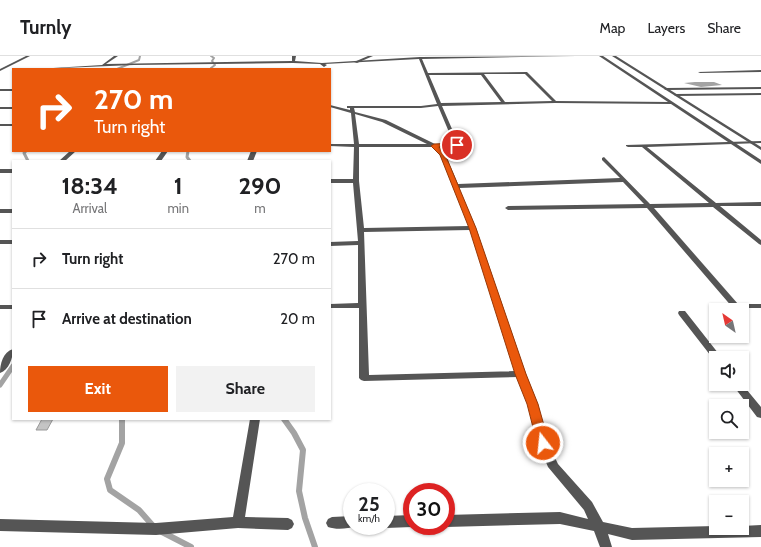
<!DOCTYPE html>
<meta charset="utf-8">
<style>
body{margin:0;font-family:Cabin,sans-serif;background:#f2f2f2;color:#202124;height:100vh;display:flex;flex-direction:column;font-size:15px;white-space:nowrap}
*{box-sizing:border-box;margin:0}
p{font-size:13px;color:#757577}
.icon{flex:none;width:22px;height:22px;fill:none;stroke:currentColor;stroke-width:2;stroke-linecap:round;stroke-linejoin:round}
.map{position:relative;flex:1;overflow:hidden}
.drawer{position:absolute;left:12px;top:104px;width:319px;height:260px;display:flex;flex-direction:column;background:#fff;border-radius:0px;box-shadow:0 1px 3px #0004}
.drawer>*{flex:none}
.hud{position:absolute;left:12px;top:12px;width:319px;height:84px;border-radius:0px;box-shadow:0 1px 3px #0004;background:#ea580c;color:#fff;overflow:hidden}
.needle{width:26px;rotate:326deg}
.buttons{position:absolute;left:709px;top:247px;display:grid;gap:8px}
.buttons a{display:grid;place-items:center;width:40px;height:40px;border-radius:0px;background:#fff;box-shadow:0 1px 3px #0004;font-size:20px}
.speed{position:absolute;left:343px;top:427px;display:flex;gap:8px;font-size:20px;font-weight:700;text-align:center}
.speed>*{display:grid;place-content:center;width:52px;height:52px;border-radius:50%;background:#fff;box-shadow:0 1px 3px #0004;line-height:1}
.speed small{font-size:10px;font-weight:400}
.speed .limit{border:6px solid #d22;background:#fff;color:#111}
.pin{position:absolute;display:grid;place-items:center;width:34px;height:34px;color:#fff;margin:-17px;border:2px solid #fff;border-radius:50%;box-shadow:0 1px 4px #0007}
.me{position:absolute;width:44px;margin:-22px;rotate:344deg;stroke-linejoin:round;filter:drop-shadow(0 0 3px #0008)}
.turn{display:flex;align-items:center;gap:14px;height:84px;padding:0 16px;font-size:18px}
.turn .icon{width:52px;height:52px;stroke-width:2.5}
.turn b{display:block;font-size:28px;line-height:34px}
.eta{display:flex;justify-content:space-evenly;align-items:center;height:68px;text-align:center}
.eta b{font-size:24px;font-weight:700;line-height:28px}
.cta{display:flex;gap:8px;margin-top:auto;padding:8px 16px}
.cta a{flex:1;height:46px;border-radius:0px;background:#ea580c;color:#fff;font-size:16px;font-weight:700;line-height:46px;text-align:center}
.cta a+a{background:#f2f2f2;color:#202124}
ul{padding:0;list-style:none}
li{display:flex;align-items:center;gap:12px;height:60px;padding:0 16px;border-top:1px solid #e0e0e0}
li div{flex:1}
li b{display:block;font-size:15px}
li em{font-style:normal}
header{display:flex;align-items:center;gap:24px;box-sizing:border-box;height:56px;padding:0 20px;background:#fff;border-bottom:1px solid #e0e0e0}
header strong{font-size:19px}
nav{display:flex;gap:22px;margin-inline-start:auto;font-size:14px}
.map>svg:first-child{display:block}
.water{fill:#a3a3a3}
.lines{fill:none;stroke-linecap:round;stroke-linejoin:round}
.stream-far3{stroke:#a3a3a3;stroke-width:2}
.stream-far2{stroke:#a3a3a3;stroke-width:3}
.stream-far1{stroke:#a3a3a3;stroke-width:5}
.stream{stroke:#a3a3a3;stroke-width:6}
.building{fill:#c4c4c4;stroke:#999}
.service{fill:#555;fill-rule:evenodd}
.minor{fill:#555;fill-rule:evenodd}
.tertiary{fill:#555;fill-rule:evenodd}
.route{fill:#ea580c;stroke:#983908}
</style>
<header>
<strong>Turnly</strong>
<nav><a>Map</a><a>Layers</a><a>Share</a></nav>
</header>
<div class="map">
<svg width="761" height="491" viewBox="0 0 761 491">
<rect width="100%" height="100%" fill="#fff"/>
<path class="water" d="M695,26H714L722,29L701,31L684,27Z"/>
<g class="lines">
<path class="stream-far3" d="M211,0L214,2L212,5L215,9L211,12L213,13
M117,13L139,4L140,0"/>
<path class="stream-far2" d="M26,95L24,97L28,105
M188,95L187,101L190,105"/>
<path class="stream-far1" d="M0,329L13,310"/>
<path class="stream" d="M122,363V387L107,423L110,434L139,454L154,471
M284,363L294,377L303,394L299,435L305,462L315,491
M162,476L191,491"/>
</g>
<path class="building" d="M42,363H53L47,374H36Z"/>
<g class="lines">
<path class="service" d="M368,0H373L357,7L354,6Z"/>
<path class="minor" d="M26,0H30L0,15V13Z
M114,0H118L106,8L292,5V0H296L295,5L322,7L420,1L576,0L422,3L428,17L527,16L556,45L671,46L673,47L671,48L555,47L442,50L459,89L457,90L438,91L445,98L458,128L620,122L602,104V102L604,101L650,148L709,147L642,91H628L626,90V89L761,85V87L647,91L716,147L761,146V150H720L761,184V189L759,188L713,151L654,152L738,248H761V252H733L647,152L508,154L505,152L508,150L644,148L623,126L459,132L476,172L526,318L538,348L548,387L558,408L592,446L603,466L632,472L716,470V472H742V470L761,469V481L632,484L608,478L612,491H600L594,475L560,468L446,471L444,470H446V459L560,456L588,463L584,454L548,411L538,387L528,348L518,321L364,325L361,324L359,322V252H330V248L358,247V189L330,190V186L358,185L353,127H330V123H353L354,91L330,90V88H354L351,57L330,51V49L350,54V52H347V50H421L437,48L419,3L325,8L327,9L324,11L320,8L293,7L134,9L37,13L102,9ZM484,18H525L552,45L505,46ZM429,19H481L501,46L441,47ZM438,50L454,88H435L386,64L355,56L354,52H421ZM355,58L382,66L427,88H359ZM359,91H433L440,99L469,170L364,172L359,125ZM470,174L515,315L369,319L364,176Z
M761,14V16L700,17L698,16Z
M761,31V33L666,34L664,33L666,32Z
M0,33H13V35H0Z
M761,37V39L676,40L674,39L676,38Z
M0,51H13V53H0Z
M0,68H13V70H0Z
M70,95H76L65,105H59Z
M162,95H168L161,105H155Z
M251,95H257L253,105H247Z
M0,113H13V117H0Z
M0,153H13V157H0Z
M0,184H13V188H0Z
M0,249H13V253H0Z
M679,255H685L722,302H716V305L714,304L679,259L678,257Z
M13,293C13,302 9,314 0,317C0,308 3,296 13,293Z
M732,328H742L761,351V362L757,361Z
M250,363H260L245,461L288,462L292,464L294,468L292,472L288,474L238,472L156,479L0,475V463L156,467L233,461Z
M412,459V470H414L412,471L386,472L382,470H386V460Z
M352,460V470H356C348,473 336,474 328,471L326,467L328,463L332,461Z"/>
<path class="tertiary" d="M599,0H603L761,104V108Z
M612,0H616L761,91V94Z"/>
</g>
<path class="route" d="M457,87L460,89L459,90L439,91L445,98L476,172L526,318L538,348L549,387L548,390L543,391L539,390L537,387L527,348L515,318L469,172L440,99L431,90L434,88Z"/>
</svg>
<div class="buttons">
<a><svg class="needle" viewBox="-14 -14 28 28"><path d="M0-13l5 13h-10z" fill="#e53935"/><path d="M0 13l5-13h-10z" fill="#757577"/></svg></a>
<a><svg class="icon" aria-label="sound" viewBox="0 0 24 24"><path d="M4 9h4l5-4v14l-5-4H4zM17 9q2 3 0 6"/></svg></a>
<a><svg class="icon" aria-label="search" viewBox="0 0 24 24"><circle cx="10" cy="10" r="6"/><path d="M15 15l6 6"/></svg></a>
<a>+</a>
<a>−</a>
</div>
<div class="speed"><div>25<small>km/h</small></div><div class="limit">30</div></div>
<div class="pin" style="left:457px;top:89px;background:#d93025"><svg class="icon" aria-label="arrive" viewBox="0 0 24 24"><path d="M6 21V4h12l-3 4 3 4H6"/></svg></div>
<svg class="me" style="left:543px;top:387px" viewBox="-20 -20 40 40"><circle r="17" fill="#ea580c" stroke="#fff" stroke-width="3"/><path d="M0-11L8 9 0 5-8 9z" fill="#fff"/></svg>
<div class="hud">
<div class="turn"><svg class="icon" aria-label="right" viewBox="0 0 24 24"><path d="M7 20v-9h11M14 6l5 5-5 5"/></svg><div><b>270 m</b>Turn right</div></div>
</div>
<section class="drawer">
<div class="eta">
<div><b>18:34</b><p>Arrival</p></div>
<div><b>1</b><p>min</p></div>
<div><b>290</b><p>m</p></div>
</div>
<ul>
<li><svg class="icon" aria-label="right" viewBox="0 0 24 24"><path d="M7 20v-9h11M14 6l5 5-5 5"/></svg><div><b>Turn right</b></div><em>270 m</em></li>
<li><svg class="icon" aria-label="arrive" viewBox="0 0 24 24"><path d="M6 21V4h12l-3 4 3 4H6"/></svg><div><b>Arrive at destination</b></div><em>20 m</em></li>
</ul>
<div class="cta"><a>Exit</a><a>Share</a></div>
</section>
</div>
